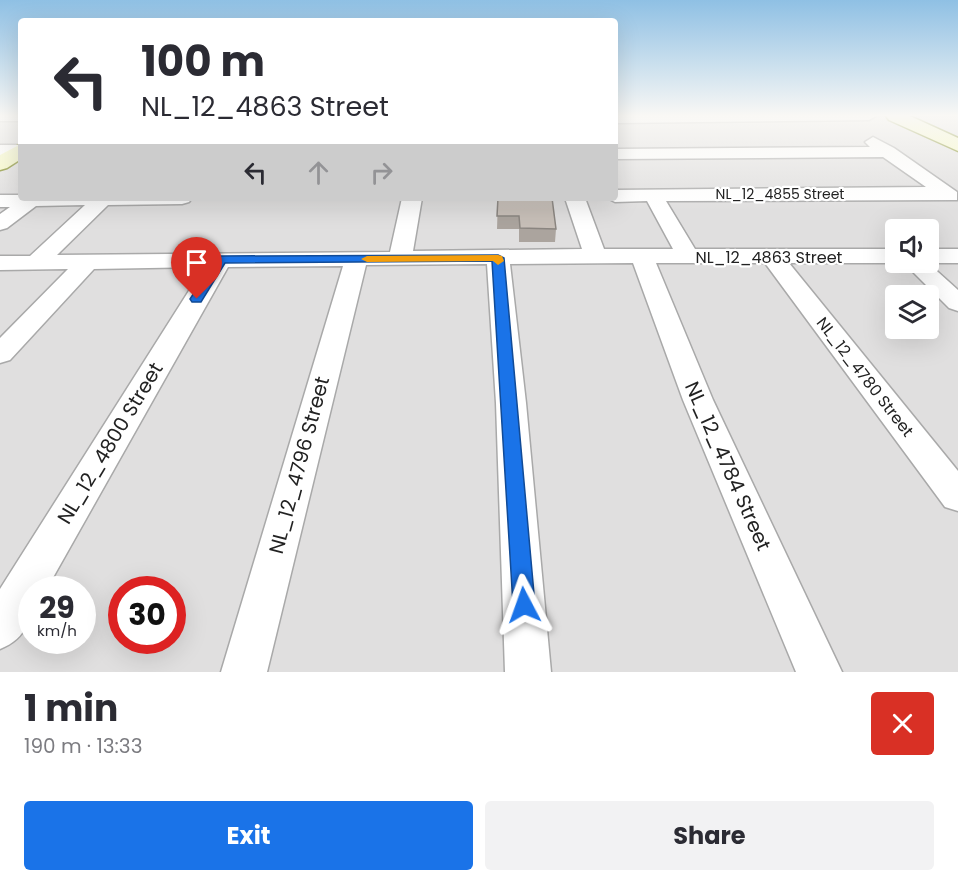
<!DOCTYPE html>
<meta charset="utf-8">
<style>
body{margin:0;font-family:Poppins,sans-serif;background:#f2f2f3;color:#2b2b33;height:100vh;display:flex;flex-direction:column;font-size:22px;white-space:nowrap}
*{box-sizing:border-box;margin:0}
p{font-size:20px;color:#7c7c81}
.icon{flex:none;width:33px;height:33px;fill:none;stroke:currentColor;stroke-width:2;stroke-linecap:round;stroke-linejoin:round}
.map{position:relative;height:672px;overflow:hidden}
.drawer{display:flex;flex-direction:column;background:#fff;flex:1}
.drawer>*{flex:none}
.guide{position:absolute;left:18px;top:18px;width:600px;height:183px;border-radius:6px;box-shadow:0 6px 24px #0002;background:#fff;color:#2b2b33;overflow:hidden}
.tools{position:absolute;left:885px;top:219px;display:grid;gap:12px}
.tools a{display:grid;place-items:center;width:54px;height:54px;border-radius:6px;background:#fff;box-shadow:0 6px 24px #0002;font-size:30px}
.speed{position:absolute;left:18px;top:576px;display:flex;gap:12px;font-size:30px;font-weight:700;text-align:center}
.speed>*{display:grid;place-content:center;width:78px;height:78px;border-radius:50%;background:#fff;box-shadow:0 6px 24px #0002;line-height:1}
.speed small{font-size:15px;font-weight:400}
.speed .limit{border:9px solid #d22;background:#fff;color:#111}
.pin{position:absolute;display:grid;place-items:center;width:51px;height:51px;color:#fff;margin:-62px -26px;border-radius:50% 50% 50% 0;rotate:-45deg;box-shadow:0 0 6px #0007}
.pin .icon{rotate:45deg}
.me{position:absolute;width:66px;margin:-33px;rotate:356deg;stroke-linejoin:round;filter:drop-shadow(0 0 4px #0008)}
.turn{display:flex;align-items:center;gap:21px;height:126px;padding:0 24px;font-size:27px}
.turn .icon{width:78px;height:78px;stroke-width:2.5}
.turn b{display:block;font-size:42px;line-height:51px}
.lanes{display:flex;align-items:center;height:57px;padding:0 24px;background:#0003;justify-content:center;gap:30px;direction:ltr}
.lanes .off{opacity:.35}
.round{display:grid;place-items:center;flex:none;width:63px;height:63px;border-radius:6px;background:#f2f2f3}
.overview{display:flex;align-items:center;justify-content:space-between;height:102px;padding:0 24px}
h1{font-size:36px;font-weight:700;line-height:45px}
.button{display:flex;gap:12px;margin-top:auto;padding:12px 24px}
.button a{flex:1;height:69px;border-radius:6px;background:#1a73e8;color:#fff;font-size:24px;font-weight:700;line-height:69px;text-align:center}
.button a+a{background:#f2f2f3;color:#2b2b33}
.map>svg:first-child{display:block}
.residential{fill:#e0dfdf;fill-rule:evenodd}
.lines{fill:none;stroke-linecap:round;stroke-linejoin:round}
.street-casing{stroke:#a9a9a9;stroke-width:3}
.secondary-casing{stroke:#707d05;stroke-width:3}
.street{fill:#fff;fill-rule:evenodd}
.secondary{fill:#f7fabf;fill-rule:evenodd}
.wall{fill:#aba49e}
.building{fill:#c7bfb8;stroke:#8b8681;stroke-width:1.5}
.route{fill:#1a73e8;stroke:#114b97;stroke-width:1.5}
.slow{fill:#f59e0b}
.labels{text-anchor:middle;dominant-baseline:central;stroke-width:4.5;stroke-linejoin:round;paint-order:stroke}
.far-street-label{font-size:14px;fill:#222;stroke:#fff}
.street-label{font-size:16px;fill:#222;stroke:#fff}
.near-street-label{font-size:20px;fill:#222;stroke:#fff}
</style>
<div class="map">
<svg width="958" height="672" viewBox="0 0 958 672">
<rect width="100%" height="100%" fill="#f2efe9"/>
<path class="residential" d="M0,116H21V198H615V116H958V672H0ZM896,230H928V262H896ZM896,296H928V328H896ZM32,590H82V640H32ZM122,590H172V640H122Z"/>
<g class="lines">
<g class="street-casing">
<path id="street" d="M0,116H21V121H0Z
M615,116H876L869,120L615,123Z
M873,137L894,148L957,192V200L666,201L695,249H896V263H789L958,471V511L945,507L765,263H656L713,400L842,672H796L683,400L633,263L510,264L526,403L551,672H505L496,403L487,264L366,265L267,672H221L343,266L228,267L46,590H32C32,617 28,638 0,649V589L204,267L94,269L10,360L0,363V338L68,269L0,270V256H30L85,205L36,206L7,228L0,230V214L10,207H0V195H21V198H192L189,202L182,204L108,205L57,255L390,252L402,198H422L413,251L582,249L565,198H585L604,249H673L647,201L615,202L607,198H615V190L926,187L883,157L615,159V149L870,147L865,142Z
M0,145H21V155H0Z
M928,249H958V263H928L958,290V311L949,308L903,262H928Z"/>
</g>
<g class="secondary-casing">
<path id="secondary" d="M886,116H910L958,138V151L889,120Z
M21,144V159L7,168L0,170V155Z"/>
</g>
<use href="#street" class="street"/>
<use href="#secondary" class="secondary"/>
</g>
<path class="wall" d="M498,198L556,229L555,242H519V229H497Z"/>
<path class="building" d="M498,198H552L556,229L520,228L519,216H497Z"/>
<linearGradient id="sky" x2="0" y2="1"><stop stop-color="#8fc0e4"/><stop offset="0.55" stop-color="#f9f8f5"/><stop offset="1" stop-color="#f9f8f5" stop-opacity="0"/></linearGradient>
<rect width="958" height="210" fill="url(#sky)"/>
<path class="route" d="M498,255L504,258L535,605L531,612L524,615L516,612L513,605L492,261L225,263L201,302H192L190,299L217,257L221,256Z"/>
<path class="slow" d="M498,255L502,256L504,261L498,265L493,261L367,262L361,259L367,256Z"/>
<g class="labels">
<g class="far-street-label">
<text x="780" y="194">NL_12_4855 Street</text>
</g>
<g class="street-label">
<text x="769" y="257">NL_12_4863 Street</text>
<text transform="translate(865 377) rotate(52)">NL_12_4780 Street</text>
</g>
<g class="near-street-label">
<text transform="translate(110 443) rotate(-59)">NL_12_4800 Street</text>
<text transform="translate(299 465) rotate(-75)">NL_12_4796 Street</text>
<text transform="translate(728 466) rotate(66)">NL_12_4784 Street</text>
</g>
</g>
</svg>
<div class="tools">
<a><svg class="icon" aria-label="sound" viewBox="0 0 24 24"><path d="M4 9h4l5-4v14l-5-4H4zM17 9q2 3 0 6"/></svg></a>
<a><svg class="icon" aria-label="layers" viewBox="0 0 24 24"><path d="M12 4l9 5-9 5-9-5zM3 14l9 5 9-5"/></svg></a>
</div>
<div class="speed"><div>29<small>km/h</small></div><div class="limit">30</div></div>
<div class="pin" style="left:197px;top:299px;background:#d93025"><svg class="icon" aria-label="arrive" viewBox="0 0 24 24"><path d="M6 21V4h12l-3 4 3 4H6"/></svg></div>
<svg class="me" style="left:524px;top:605px" viewBox="-20 -20 40 40"><path d="M0-17L14 15 0 8-14 15z" fill="#1a73e8" stroke="#fff" stroke-width="4"/></svg>
<div class="guide">
<div class="turn"><svg class="icon" aria-label="left" viewBox="0 0 24 24"><path d="M17 20v-9H6M10 6l-5 5 5 5"/></svg><div><b>100 m</b>NL_12_4863 Street</div></div>
<div class="lanes"><svg class="icon" aria-label="left" viewBox="0 0 24 24"><path d="M17 20v-9H6M10 6l-5 5 5 5"/></svg><svg class="icon off" aria-label="ahead" viewBox="0 0 24 24"><path d="M12 20V5M6 11l6-6 6 6"/></svg><svg class="icon off" aria-label="right" viewBox="0 0 24 24"><path d="M7 20v-9h11M14 6l5 5-5 5"/></svg></div>
</div>
</div>
<section class="drawer">
<div class="overview"><div><h1>1 min</h1><p>190 m · 13:33</p></div><a class="round" style="background:#d93025;color:#fff"><svg class="icon" aria-label="close" viewBox="0 0 24 24"><path d="M6 6l12 12M18 6L6 18"/></svg></a></div>
<div class="button"><a>Exit</a><a>Share</a></div>
</section>
